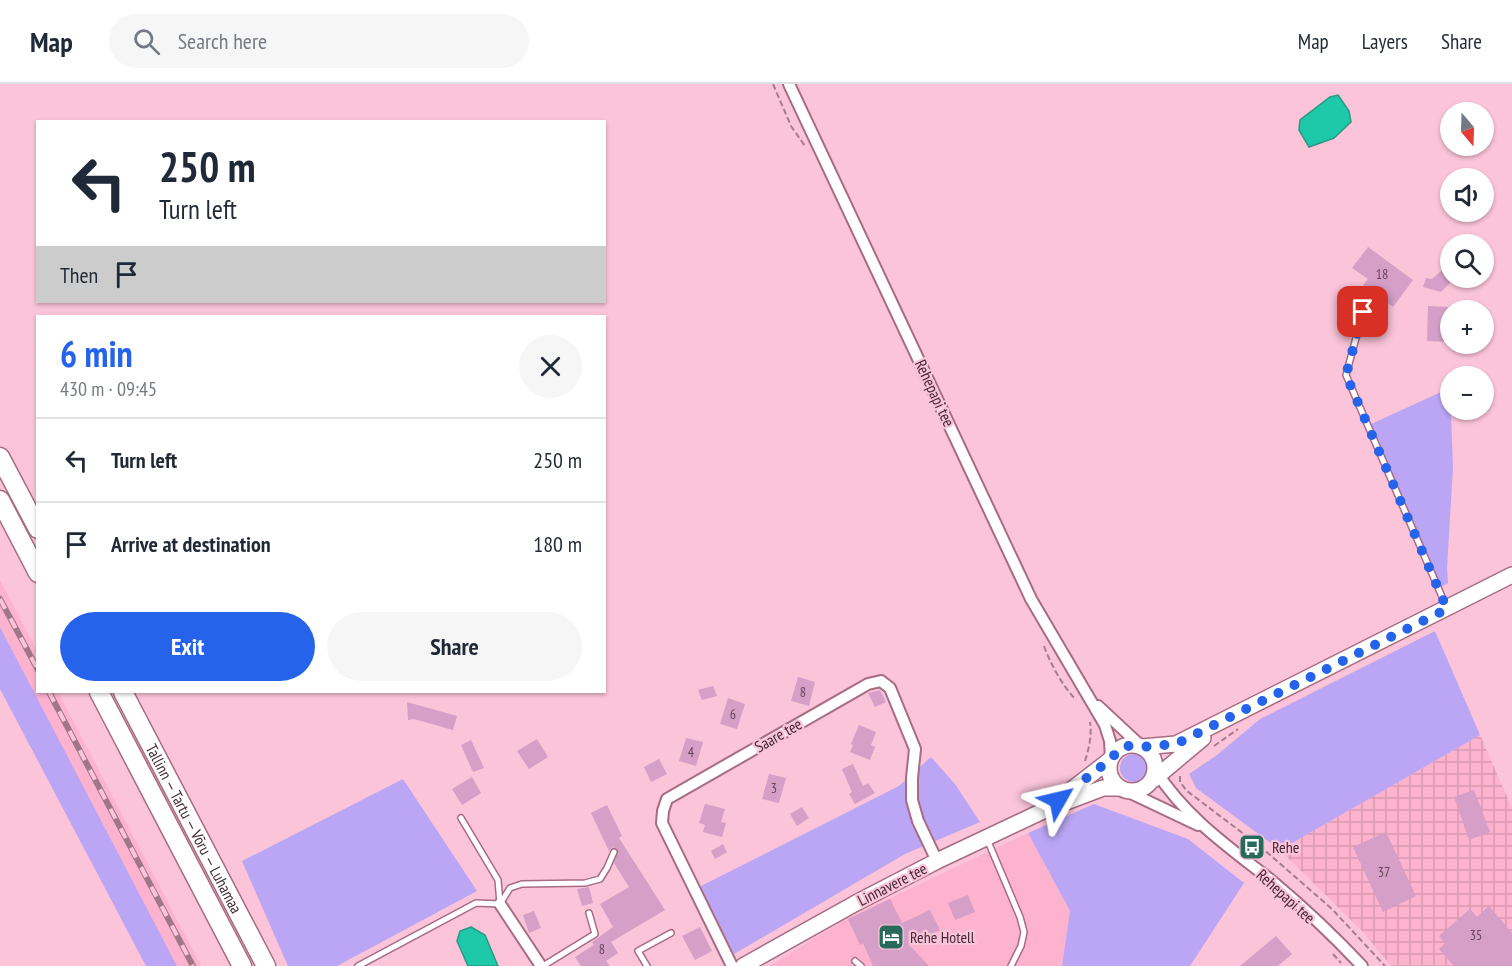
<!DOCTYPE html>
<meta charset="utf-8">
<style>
body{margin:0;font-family:"PT Sans Narrow",sans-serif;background:#f6f6f7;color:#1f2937;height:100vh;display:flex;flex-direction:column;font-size:22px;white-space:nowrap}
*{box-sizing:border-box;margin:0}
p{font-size:20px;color:#747a83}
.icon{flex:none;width:33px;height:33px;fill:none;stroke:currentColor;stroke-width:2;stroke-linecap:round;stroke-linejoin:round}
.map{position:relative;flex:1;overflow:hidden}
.drawer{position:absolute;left:36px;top:231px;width:570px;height:378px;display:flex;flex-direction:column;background:#fff;border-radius:0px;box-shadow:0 2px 4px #0004}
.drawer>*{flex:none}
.banner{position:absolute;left:36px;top:36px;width:570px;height:183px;border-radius:0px;box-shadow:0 2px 4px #0004;background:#fff;color:#1f2937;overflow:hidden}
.needle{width:39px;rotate:161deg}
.controls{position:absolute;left:1440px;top:18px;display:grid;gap:12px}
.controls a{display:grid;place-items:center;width:54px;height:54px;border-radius:50%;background:#fff;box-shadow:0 2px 4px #0004;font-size:30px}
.pin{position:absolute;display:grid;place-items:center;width:51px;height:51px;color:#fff;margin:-26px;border-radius:12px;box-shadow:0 3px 9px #0006}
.me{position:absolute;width:66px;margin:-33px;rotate:53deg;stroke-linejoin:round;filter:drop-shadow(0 0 4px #0008)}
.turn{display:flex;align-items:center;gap:21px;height:126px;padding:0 24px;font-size:27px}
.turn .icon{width:78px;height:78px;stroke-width:2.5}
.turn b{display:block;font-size:42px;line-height:51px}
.then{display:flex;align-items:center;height:57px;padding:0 24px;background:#0003;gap:12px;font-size:22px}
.round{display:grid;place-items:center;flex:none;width:63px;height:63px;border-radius:32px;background:#f6f6f7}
.overview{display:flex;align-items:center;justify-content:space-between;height:102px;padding:0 24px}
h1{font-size:36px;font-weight:700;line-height:45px;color:#2563eb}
.button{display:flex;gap:12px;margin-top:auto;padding:12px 24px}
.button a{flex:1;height:69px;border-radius:36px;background:#2563eb;color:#fff;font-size:24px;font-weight:700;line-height:69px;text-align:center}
.button a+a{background:#f6f6f7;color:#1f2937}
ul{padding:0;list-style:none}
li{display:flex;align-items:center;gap:18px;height:84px;padding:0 24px;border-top:2px solid #e0e1e3}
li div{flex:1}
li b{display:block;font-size:22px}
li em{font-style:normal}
header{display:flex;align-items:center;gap:36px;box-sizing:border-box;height:84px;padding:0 30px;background:#fff;border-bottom:2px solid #e0e1e3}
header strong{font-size:28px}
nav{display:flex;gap:33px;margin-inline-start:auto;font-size:21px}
.search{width:420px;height:54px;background:#f6f6f7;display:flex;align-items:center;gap:15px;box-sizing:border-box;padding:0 21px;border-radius:33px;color:#747a83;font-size:22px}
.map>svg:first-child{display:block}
.built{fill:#fdb2ce}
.industrial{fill:url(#industrial-grid)}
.green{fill:#baa6f5}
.water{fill:#1ec9a9;stroke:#299986;stroke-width:1.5}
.building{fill:#d59fc8}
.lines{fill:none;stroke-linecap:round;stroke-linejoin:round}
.lane-casing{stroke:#a86b83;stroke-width:8}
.street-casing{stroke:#a86b83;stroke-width:14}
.secondary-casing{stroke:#a86b83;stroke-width:18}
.highway-casing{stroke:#a86b83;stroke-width:21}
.path{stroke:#a77d8d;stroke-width:2;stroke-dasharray:6 3;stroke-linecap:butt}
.lane{stroke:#fff;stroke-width:5}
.street{stroke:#fff;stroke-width:10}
.secondary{stroke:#fff;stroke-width:15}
.highway{stroke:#fff;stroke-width:18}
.rail-casing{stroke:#9f7786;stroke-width:6}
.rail{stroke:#fbc4d8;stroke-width:4;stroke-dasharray:11;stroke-linecap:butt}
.route{stroke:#2563eb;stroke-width:10;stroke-dasharray:0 18}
.labels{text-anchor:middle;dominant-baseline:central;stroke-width:4.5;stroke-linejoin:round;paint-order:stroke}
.number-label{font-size:14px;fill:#684658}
.street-label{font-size:16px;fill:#432933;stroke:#fbc4d8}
.poi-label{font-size:16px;fill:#432933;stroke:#fbc4d8;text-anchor:start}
</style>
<header>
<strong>Map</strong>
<div class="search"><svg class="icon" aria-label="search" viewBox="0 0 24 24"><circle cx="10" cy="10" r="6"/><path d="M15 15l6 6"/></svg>Search here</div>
<nav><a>Map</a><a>Layers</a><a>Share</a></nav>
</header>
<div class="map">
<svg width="1512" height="882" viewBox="0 0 1512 882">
<defs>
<pattern id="industrial-grid" width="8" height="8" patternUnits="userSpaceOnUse" patternTransform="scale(1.5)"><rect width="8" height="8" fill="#fdb2ce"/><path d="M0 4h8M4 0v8" fill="none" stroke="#da99b1"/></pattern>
</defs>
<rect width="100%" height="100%" fill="#fbc4d8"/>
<path class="built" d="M0,496L37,567L38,608H58L201,882H177L49,638L0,543Z
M1028,749L1070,827L1062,882H769L848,834Z"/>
<path class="industrial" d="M1480,651L1512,724V882H1391L1364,849L1280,766Z"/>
<path class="green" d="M1450,304L1453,384L1447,484L1448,499L1441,503L1371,340Z
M0,543L177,882H146L0,605Z
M1435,547L1480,651L1280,766L1196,704L1189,690L1217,671L1260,635Z
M1120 684a14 14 0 1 1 28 0a14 14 0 1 1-28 0Z
M931,673L955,700L980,738L905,770L734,870L699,803L899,702Z
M403,695L477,807L337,882H288L242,777Z
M1094,720L1188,755L1244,799L1190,882H1062L1070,827L1028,749Z"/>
<path class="water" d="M1338,11L1349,27L1351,38L1334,54L1309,63L1299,46L1300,36L1330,13Z
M471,843L485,851L498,882H468L457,857L460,847Z"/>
<path class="building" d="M1368,163L1413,196L1393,223L1363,201L1368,195L1352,184Z
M1450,179V199L1441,208L1423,203L1426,194L1432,195Z
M1428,222L1450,223L1449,258L1427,257Z
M798,593L815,598L809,622L791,617Z
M713,602L717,612L702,616L698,606Z
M880,606L886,618L875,623L868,609Z
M728,614L745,620L737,645L720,640Z
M407,618L457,632L453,646L414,635L408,636Z
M859,641L876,648L871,661L875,663L870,676L850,668L853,661L851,660Z
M686,654L703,658L696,682L679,677Z
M537,655L548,673L529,685L517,667Z
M471,656L484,684L473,688L461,661Z
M659,675L667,690L651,698L644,683Z
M853,680L863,702L868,699L875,709L855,720L849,710L852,708L842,685Z
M769,690L786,694L779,719L762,715Z
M472,693L481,709L462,721L452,705Z
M1474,706L1490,748L1469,756L1454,713Z
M705,720L725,725L721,738L726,739L722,753L703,748L705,741L699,739Z
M607,721L622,752L619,754L665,826L611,858L618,869L606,877L610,882H581L575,873L594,861L592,858L613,843L600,820L629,803L614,779L618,766L613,763L609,767L591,729Z
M802,723L809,734L797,742L790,730Z
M1386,748L1416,812L1383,828L1353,763Z
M723,760L727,768L715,775L711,767Z
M589,803L593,819L582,822L577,805Z
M968,811L975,828L955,836L948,819Z
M890,815L902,839L930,826L940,846L909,861L929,882H873L863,859L860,861L848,835Z
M1489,822L1512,849V882H1454L1439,865L1445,859L1439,852L1470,825L1477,833Z
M534,827L541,844L529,849L523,831Z
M700,843L712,867L695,876L682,852Z
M1276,852L1292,870L1278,882H1240Z"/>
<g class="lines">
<g class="lane-casing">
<path id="lane" d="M1363,228L1346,291L1446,522
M461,734L498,796L500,820
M987,755L1020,833L1024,848L1021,862L1011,882
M500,820L510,804L522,800L585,799L600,795L607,784L614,768
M855,877L861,882
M358,882L476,819L500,820
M543,882L595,850L589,829
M647,882L638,867L671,849"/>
</g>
<g class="street-casing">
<path id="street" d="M789,0L1031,515L1105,641L1110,657L1111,675
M1098,622L1142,663
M1156,687C1185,733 1230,764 1272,797C1303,823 1334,852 1362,882
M1120,704L1198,741
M500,820L541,882
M732,882L662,739L663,727L667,715L868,600L881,597L890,604L915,665L912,694V716L918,737L937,777"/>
</g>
<g class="secondary-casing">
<path id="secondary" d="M1109 684a23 23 0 1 1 46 0a23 23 0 1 1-46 0Z
M1142,663L1176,660L1512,491
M1153,696L1203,654
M1062,713L1111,675
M743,882L856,819L937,777L1045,726L1103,704H1120"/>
</g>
<g class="highway-casing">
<g id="highway">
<path d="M0,373L38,445"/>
<path d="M0,416L38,489"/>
<path d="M99,608L242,882"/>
<path id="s1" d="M123,608L266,882"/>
</g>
</g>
<path class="path" d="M773,0L791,42L805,62
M1044,562C1051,581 1062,601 1076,616
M1214,662L1238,645
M1085,677C1089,664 1092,652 1090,638
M1180,692V698L1187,707L1261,763L1332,825L1385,882
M1333,870L1341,879"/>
<use href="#lane" class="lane"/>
<use href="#street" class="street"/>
<use href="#secondary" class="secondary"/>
<use href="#highway" class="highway"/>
<g class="rail-casing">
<path id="rail" d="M0,515L38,586
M49,608L193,882"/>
</g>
<use href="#rail" class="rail"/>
</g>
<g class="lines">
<path class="route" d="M1058,716L1111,675L1120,664L1128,662L1142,663L1176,660L1447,525L1346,291L1363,228"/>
</g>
<defs>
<g id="bus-square" transform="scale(1.35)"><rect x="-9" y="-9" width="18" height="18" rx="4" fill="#286a5b" stroke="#fbc4d8"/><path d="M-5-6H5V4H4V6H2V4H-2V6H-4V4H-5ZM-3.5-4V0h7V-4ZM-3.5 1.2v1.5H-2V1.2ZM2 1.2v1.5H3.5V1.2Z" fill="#fff"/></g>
<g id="hotel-square" transform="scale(1.35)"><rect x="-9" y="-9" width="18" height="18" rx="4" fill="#286a5b" stroke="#fbc4d8"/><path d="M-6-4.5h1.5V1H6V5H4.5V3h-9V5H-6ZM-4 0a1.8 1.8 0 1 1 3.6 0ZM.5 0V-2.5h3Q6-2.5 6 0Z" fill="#fff"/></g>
</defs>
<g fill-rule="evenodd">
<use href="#bus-square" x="1252" y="763"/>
<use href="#hotel-square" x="891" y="853"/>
</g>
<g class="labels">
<g class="number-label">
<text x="1382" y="190">18</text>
<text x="803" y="608">8</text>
<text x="733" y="630">6</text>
<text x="691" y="668">4</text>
<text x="774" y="704">3</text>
<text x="1384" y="788">37</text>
<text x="1476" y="851">35</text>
<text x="602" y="865">8</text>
</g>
<g class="street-label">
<text transform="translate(935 309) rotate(65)">Rehepapi tee</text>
<text transform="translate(778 651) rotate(-30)">Saare tee</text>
<text stroke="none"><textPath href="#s1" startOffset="154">Tallinn — Tartu — Võru — Luhamaa</textPath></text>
<text transform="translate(892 800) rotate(-27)">Linnavere tee</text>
<text transform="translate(1286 812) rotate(42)">Rehepapi tee</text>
</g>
<g class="poi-label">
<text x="1272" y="763">Rehe</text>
<text x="910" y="853">Rehe Hotell</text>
</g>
</g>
</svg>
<div class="controls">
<a><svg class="needle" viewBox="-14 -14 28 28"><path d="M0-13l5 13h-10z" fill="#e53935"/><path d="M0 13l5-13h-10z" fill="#747a83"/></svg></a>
<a><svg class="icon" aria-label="sound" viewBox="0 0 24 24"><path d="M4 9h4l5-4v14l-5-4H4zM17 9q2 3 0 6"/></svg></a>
<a><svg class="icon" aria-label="search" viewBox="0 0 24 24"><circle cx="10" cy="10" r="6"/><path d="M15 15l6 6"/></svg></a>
<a>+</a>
<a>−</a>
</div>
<div class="pin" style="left:1363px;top:228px;background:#d93025"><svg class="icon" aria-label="arrive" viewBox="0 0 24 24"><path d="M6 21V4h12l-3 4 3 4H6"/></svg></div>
<svg class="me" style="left:1058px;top:716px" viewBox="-20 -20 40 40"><path d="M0-17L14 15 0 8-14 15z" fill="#2563eb" stroke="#fff" stroke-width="4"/></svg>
<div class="banner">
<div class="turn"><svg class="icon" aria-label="left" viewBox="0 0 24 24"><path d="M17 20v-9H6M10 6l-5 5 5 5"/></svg><div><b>250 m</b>Turn left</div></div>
<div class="then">Then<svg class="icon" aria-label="arrive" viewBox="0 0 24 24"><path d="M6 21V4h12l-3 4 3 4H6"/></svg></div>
</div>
<section class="drawer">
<div class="overview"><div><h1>6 min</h1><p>430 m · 09:45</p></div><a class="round"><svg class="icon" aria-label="close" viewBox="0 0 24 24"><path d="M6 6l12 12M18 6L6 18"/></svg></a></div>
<ul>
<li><svg class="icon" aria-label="left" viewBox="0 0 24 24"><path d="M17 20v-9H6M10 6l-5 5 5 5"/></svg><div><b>Turn left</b></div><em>250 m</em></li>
<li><svg class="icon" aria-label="arrive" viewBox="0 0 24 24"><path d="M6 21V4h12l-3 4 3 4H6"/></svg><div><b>Arrive at destination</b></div><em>180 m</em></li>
</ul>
<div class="button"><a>Exit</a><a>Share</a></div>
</section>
</div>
